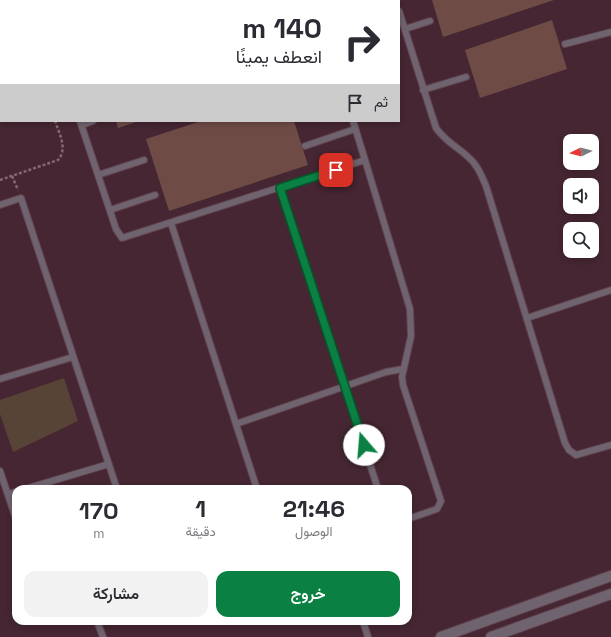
<!DOCTYPE html>
<html lang="ar">
<meta charset="utf-8">
<style>
body{margin:0;font-family:"Space Grotesk",Vazirmatn,sans-serif;background:#f2f2f3;color:#2b2b33;direction:rtl;height:100vh;display:flex;flex-direction:column;font-size:15px;white-space:nowrap}
*{box-sizing:border-box;margin:0}
p{font-size:13px;color:#7c7c81}
.icon{flex:none;width:22px;height:22px;fill:none;stroke:currentColor;stroke-width:2;stroke-linecap:round;stroke-linejoin:round}
.map{position:relative;flex:1;overflow:hidden;direction:ltr}
.panel{position:absolute;left:12px;top:485px;width:400px;height:140px;display:flex;flex-direction:column;background:#fff;border-radius:12px;box-shadow:0 2px 6px #0003;direction:rtl}
.panel>*{flex:none}
.guide{position:absolute;left:0px;top:0px;width:400px;height:122px;box-shadow:0 2px 6px #0003;direction:rtl;background:#fff;color:#2b2b33;overflow:hidden}
.needle{width:26px;rotate:264deg}
.controls{position:absolute;left:563px;top:134px;display:grid;gap:8px}
.controls a{display:grid;place-items:center;width:36px;height:36px;border-radius:8px;background:#fff;box-shadow:0 2px 6px #0003;font-size:20px}
.pin{position:absolute;display:grid;place-items:center;width:34px;height:34px;color:#fff;margin:-17px;border-radius:8px;box-shadow:0 2px 6px #0006}
.me{position:absolute;width:44px;margin:-22px;rotate:342deg;stroke-linejoin:round;filter:drop-shadow(0 0 3px #0008)}
.turn{display:flex;align-items:center;gap:14px;height:84px;padding:0 12px;font-size:18px}
.turn .icon{width:52px;height:52px;stroke-width:2.5}
.turn b{display:block;font-size:28px;line-height:34px}
.then{display:flex;align-items:center;height:38px;padding:0 12px;background:#0003;gap:8px;font-size:15px}
.eta{display:flex;justify-content:space-evenly;align-items:center;height:68px;text-align:center}
.eta b{font-size:24px;font-weight:600;line-height:28px}
.button{display:flex;gap:8px;margin-top:auto;padding:8px 12px}
.button a{flex:1;height:46px;border-radius:12px;background:#0b8043;color:#fff;font-size:16px;font-weight:600;line-height:46px;text-align:center}
.button a+a{background:#f2f2f3;color:#2b2b33}
.map>svg:first-child{display:block}
.green{fill:#574436}
.building{fill:#6f4b46}
.lines{fill:none;stroke-linecap:round;stroke-linejoin:round}
.lane-casing{stroke:#60424d;stroke-width:8}
.street-casing{stroke:#60424d;stroke-width:12}
.path{stroke:#846872;stroke-width:2.5;stroke-dasharray:3 2;stroke-linecap:butt}
.lane{stroke:#6e636e;stroke-width:6}
.street{stroke:#6e636e;stroke-width:10}
.route-casing{stroke:#07532c;stroke-width:10}
.route{stroke:#0b8043;stroke-width:7}
</style>
<div class="map">
<svg width="611" height="637" viewBox="0 0 611 637">
<rect width="100%" height="100%" fill="#452632"/>
<path class="green" d="M64,378L78,421L13,452L0,414V400Z"/>
<path class="building" d="M432,0H554L443,37Z
M552,20L567,69L480,98L465,50Z
M116,121H139L118,128Z
M201,121H294L308,165L169,211L146,139Z"/>
<g class="lines">
<g class="lane-casing">
<path id="lane" d="M317,0V1
M396,0V1
M399,11L436,128C445,141 456,146 467,156C477,164 481,174 486,186L565,443L569,450L576,455L611,445
M405,29L430,21
M565,44L611,32
M423,90L466,77
M80,121L116,229L122,238L365,160L410,309L411,336L402,377L403,385L441,501L437,509L408,519
M353,121L365,160
M82,125L93,121
M305,146L355,129
M98,175L144,160
M280,188L378,489
M0,205L21,198L117,489
M110,210L155,195
M171,223L257,489
M527,318L611,290
M0,379L73,357
M236,424L386,372L403,369
M0,471L16,519
M25,489L109,464
M8,494L16,492
M97,621L103,637
M363,621L368,637"/>
</g>
<g class="street-casing">
<path id="street" d="M441,637L611,576
M491,637L611,594"/>
</g>
<path class="path" d="M141,1L144,0
M12,176L18,190
M0,180L58,160C68,149 59,133 55,121"/>
<use href="#lane" class="lane"/>
<use href="#street" class="street"/>
</g>
<g class="lines">
<g class="route-casing">
<path id="route" d="M336,170L280,188L364,445"/>
</g>
<use href="#route" class="route"/>
</g>
</svg>
<div class="controls">
<a><svg class="needle" viewBox="-14 -14 28 28"><path d="M0-13l5 13h-10z" fill="#e53935"/><path d="M0 13l5-13h-10z" fill="#7c7c81"/></svg></a>
<a><svg class="icon" aria-label="sound" viewBox="0 0 24 24"><path d="M4 9h4l5-4v14l-5-4H4zM17 9q2 3 0 6"/></svg></a>
<a><svg class="icon" aria-label="search" viewBox="0 0 24 24"><circle cx="10" cy="10" r="6"/><path d="M15 15l6 6"/></svg></a>
</div>
<div class="pin" style="left:336px;top:170px;background:#d93025"><svg class="icon" aria-label="arrive" viewBox="0 0 24 24"><path d="M6 21V4h12l-3 4 3 4H6"/></svg></div>
<svg class="me" style="left:364px;top:445px" viewBox="-20 -20 40 40"><circle r="19" fill="#fff"/><path d="M0-13L10 11 0 6-10 11z" fill="#0b8043"/></svg>
<div class="guide">
<div class="turn"><svg class="icon" aria-label="right" viewBox="0 0 24 24"><path d="M7 20v-9h11M14 6l5 5-5 5"/></svg><div><b>140 m</b>انعطف يمينًا</div></div>
<div class="then">ثم<svg class="icon" aria-label="arrive" viewBox="0 0 24 24"><path d="M6 21V4h12l-3 4 3 4H6"/></svg></div>
</div>
<section class="panel">
<div class="eta">
<div><b>21:46</b><p>الوصول</p></div>
<div><b>1</b><p>دقيقة</p></div>
<div><b>170</b><p>m</p></div>
</div>
<div class="button"><a>خروج</a><a>مشاركة</a></div>
</section>
</div>
